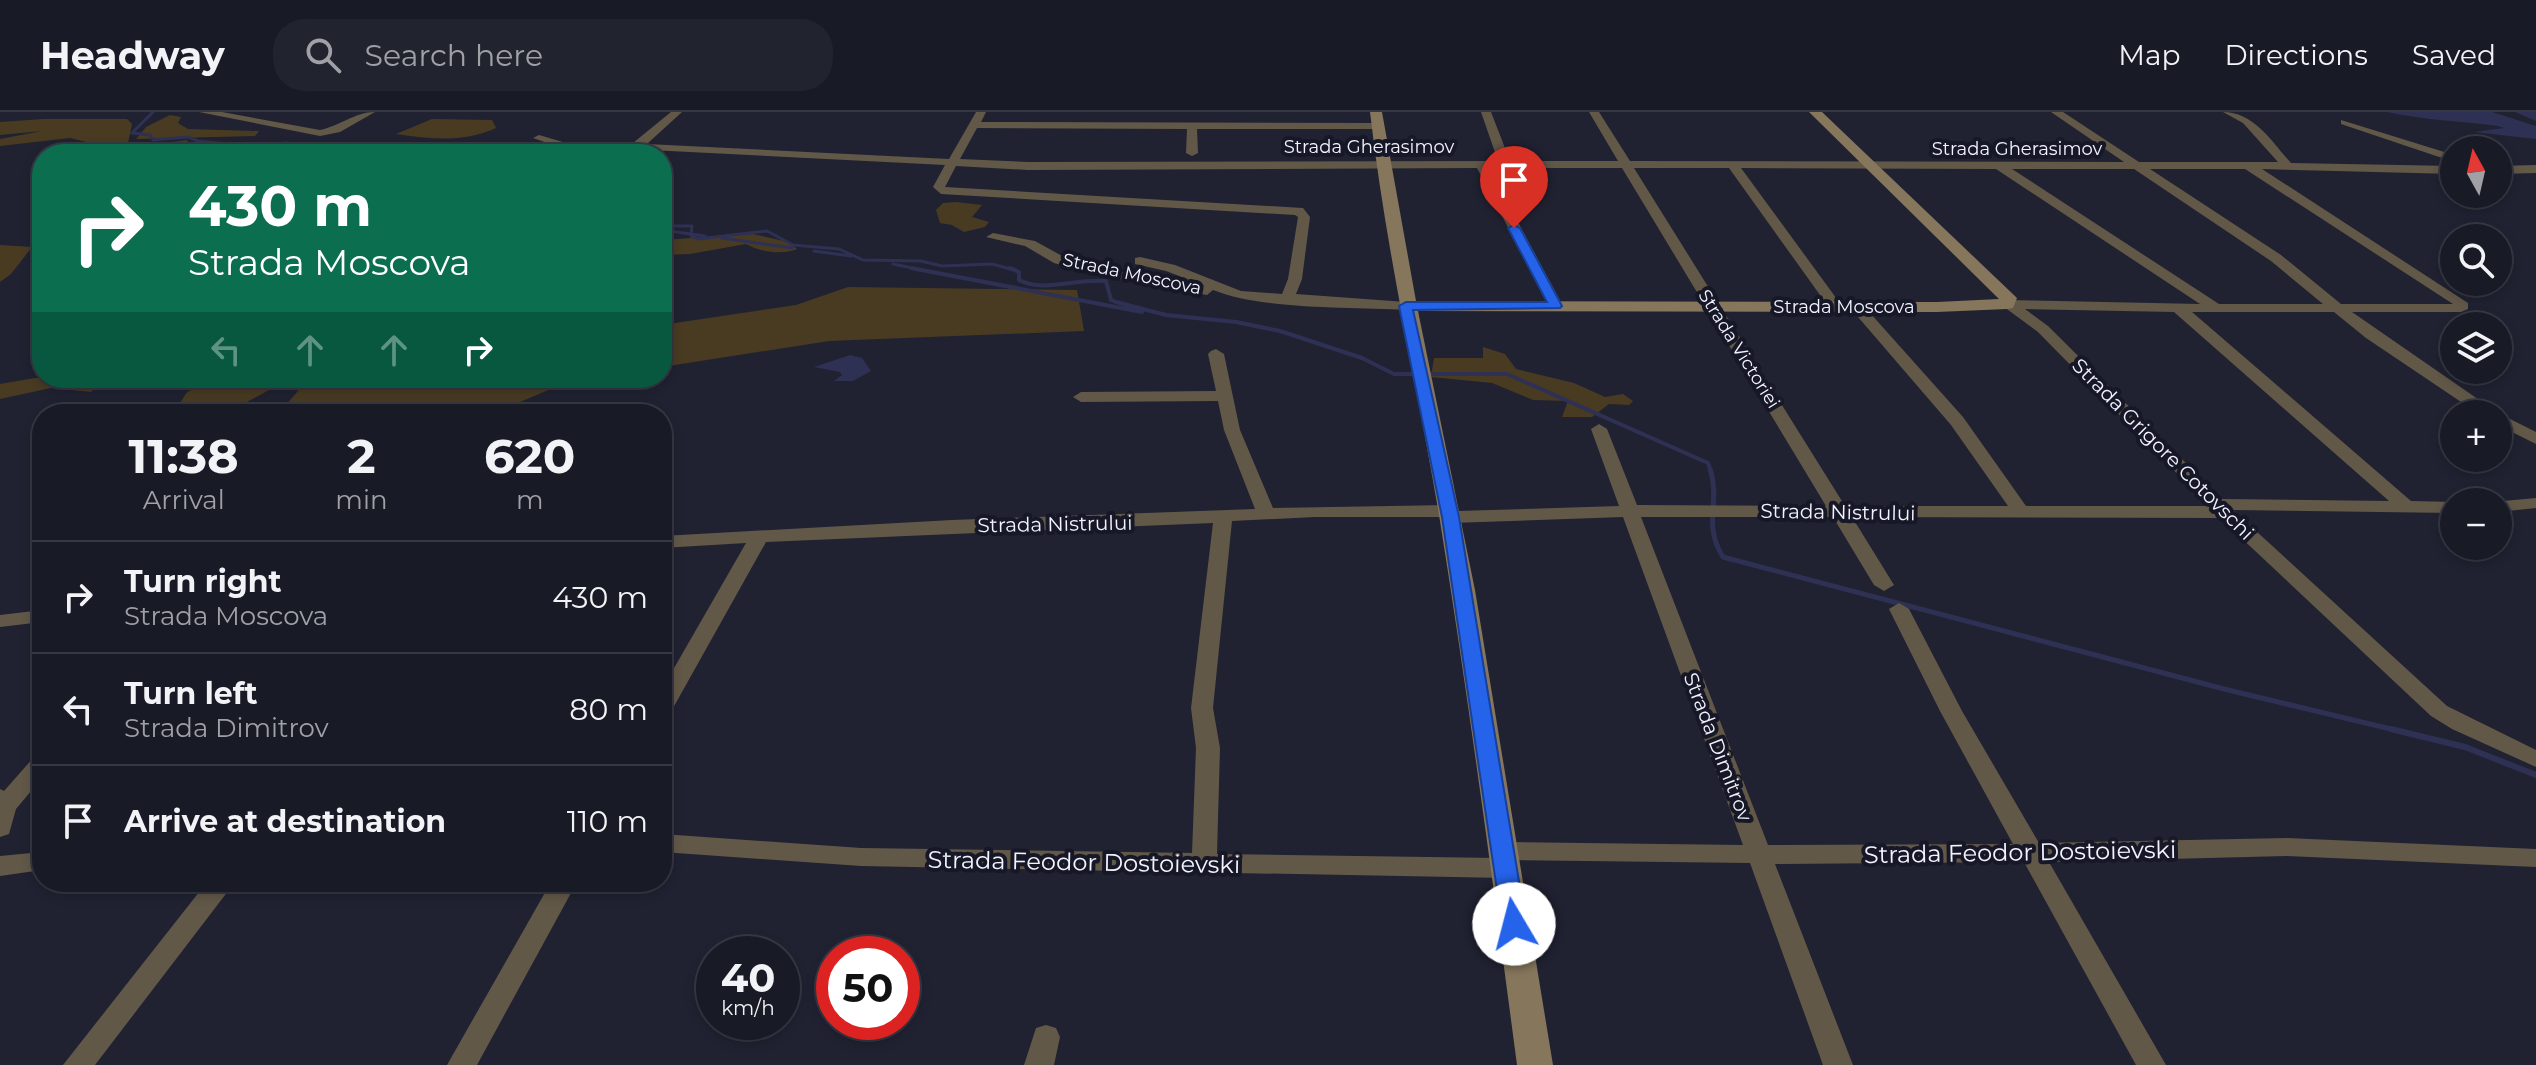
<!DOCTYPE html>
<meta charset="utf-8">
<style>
body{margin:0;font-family:Montserrat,sans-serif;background:#21232e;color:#f1f3f6;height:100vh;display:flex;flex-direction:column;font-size:30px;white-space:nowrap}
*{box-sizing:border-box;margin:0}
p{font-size:26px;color:#9fa1a7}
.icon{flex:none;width:44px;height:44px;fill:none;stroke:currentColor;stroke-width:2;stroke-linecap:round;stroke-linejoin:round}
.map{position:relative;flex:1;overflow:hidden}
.details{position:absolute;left:32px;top:292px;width:640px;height:488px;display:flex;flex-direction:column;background:#181a26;border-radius:32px;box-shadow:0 4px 12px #0003,0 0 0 2px #363843}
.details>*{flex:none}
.top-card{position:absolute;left:32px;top:32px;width:640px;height:244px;border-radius:32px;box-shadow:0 4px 12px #0003,0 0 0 2px #363843;background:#0b6e4f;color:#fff;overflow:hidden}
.needle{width:52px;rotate:352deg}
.fabs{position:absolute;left:2440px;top:24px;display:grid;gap:16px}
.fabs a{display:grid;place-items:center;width:72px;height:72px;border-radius:50%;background:#181a26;box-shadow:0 4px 12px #0003,0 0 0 2px #363843;font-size:40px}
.speed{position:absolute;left:696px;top:824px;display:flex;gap:16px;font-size:40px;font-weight:700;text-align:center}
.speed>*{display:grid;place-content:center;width:104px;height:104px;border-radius:50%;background:#181a26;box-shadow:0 4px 12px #0003,0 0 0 2px #363843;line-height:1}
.speed small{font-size:20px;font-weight:400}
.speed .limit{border:12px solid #d22;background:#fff;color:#111}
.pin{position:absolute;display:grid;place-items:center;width:68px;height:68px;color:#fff;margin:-82px -34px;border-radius:50% 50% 50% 0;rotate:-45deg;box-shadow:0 0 8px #0007}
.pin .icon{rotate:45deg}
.me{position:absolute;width:88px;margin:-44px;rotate:352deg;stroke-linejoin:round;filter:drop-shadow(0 0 6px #0008)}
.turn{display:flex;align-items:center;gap:28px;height:168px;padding:0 24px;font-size:36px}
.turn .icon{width:104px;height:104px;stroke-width:2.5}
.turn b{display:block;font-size:56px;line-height:68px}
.lanes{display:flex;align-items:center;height:76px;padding:0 24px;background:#0003;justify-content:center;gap:40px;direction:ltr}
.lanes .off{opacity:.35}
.eta{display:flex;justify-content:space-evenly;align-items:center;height:136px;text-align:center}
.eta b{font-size:48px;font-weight:700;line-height:56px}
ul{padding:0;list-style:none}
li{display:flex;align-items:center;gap:24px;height:112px;padding:0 24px;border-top:2px solid #363843}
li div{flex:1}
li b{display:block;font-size:30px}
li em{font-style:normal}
header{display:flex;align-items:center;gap:48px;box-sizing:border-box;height:112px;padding:0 40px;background:#181a26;border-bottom:2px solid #363843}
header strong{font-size:38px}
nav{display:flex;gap:44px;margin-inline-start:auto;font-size:28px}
.search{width:560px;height:72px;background:#21232e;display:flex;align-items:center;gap:20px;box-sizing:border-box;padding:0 28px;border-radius:32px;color:#9fa1a7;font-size:30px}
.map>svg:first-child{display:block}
.green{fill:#493b22}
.water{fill:#2f3154}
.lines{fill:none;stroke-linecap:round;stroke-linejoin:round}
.stream-far3{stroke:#2f3154;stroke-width:3}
.stream-far2{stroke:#2f3154;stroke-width:4}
.stream-far1{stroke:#2f3154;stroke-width:5}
.stream{stroke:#2f3154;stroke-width:6}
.river{fill:#2f3154;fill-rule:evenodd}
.street{fill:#625848;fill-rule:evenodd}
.secondary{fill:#85765c;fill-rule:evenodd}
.route{fill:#2563eb;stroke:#184099;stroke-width:2}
.labels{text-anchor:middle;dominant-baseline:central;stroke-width:8;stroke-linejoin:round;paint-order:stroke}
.far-street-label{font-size:18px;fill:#f2f3fe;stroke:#171827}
.street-label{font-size:20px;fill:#f2f3fe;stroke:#171827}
.near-street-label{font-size:24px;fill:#f2f3fe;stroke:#171827}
</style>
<header>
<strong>Headway</strong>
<div class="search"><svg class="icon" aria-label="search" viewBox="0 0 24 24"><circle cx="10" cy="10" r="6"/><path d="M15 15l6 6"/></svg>Search here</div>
<nav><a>Map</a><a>Directions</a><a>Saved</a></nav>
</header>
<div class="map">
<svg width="2536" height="953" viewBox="0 0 2536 953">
<rect width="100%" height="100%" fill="#202232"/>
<path class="green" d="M170,3L181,5L178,11L188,17L259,19L255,24L136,27L146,15Z
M43,7H127L132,12L127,36L187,28L190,35L97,42L107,36L83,42H51L86,30L70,26L0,34V27L42,19L0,23V10Z
M432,7L492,8L496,16C463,31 431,27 396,22Z
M956,90L982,93L972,105L989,110L985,115L964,120L952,113L940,111L936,98L943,91Z
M753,122L788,130L797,137C782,143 760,140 746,132L690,142L662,143V128Z
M0,133L32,135L11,162L0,170Z
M848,175L1077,178L1084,219L829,229L662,255V213L796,193Z
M1483,235L1505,242L1516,257L1574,271L1605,285L1623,282L1633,289L1629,293L1609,292L1592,305H1562L1568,289L1533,288L1492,271L1431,265L1434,246H1483Z
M35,266H92V280L51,276L0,287V272Z
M217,266H291L225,302H173L187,280Z
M315,266H587L570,269L491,302H278L304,272Z"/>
<path class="water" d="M2387,0H2492L2536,14V27L2474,20L2504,16L2498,14C2460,9 2424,8 2387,0Z
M850,243L862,246L871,259L853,269H834L842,263L840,260L814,255Z"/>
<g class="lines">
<path class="stream-far3" d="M153,0L132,21L150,23L153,28L188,25L198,29L246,34L287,31L278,38L288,39L286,42
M322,42L356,37L353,40L356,42
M662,114H692L691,124L698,127L767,119L793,133L839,137L863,148L921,149L942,154L992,152L1014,158
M662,118L705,124
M722,126L792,136
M814,139L851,144
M893,152L922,158"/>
<path class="stream-far2" d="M911,156L1142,200
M1010,156L1019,160V168C1044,181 1076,166 1106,169L1111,188L1116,190L1166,203L1236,210L1280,219L1362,246L1394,262H1507L1708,351L1711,359"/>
<path class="stream-far1" d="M1710,357C1721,389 1702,412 1723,445L2224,577L2399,619"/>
<path class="stream" d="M2391,617L2465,635L2536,663"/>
<path class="river" d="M2515,0H2536V9Z"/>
<path class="street" d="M199,0H222L320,18C340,14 355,0 375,0L340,20L320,24Z
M671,0H682L647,32L949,47L976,0H986L981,10L1377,11L1382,14L1377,17H1197L1198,41L1192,44L1186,41L1187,17L977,16L960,47L1028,50L1498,49L1481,0H1491L1510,49H1618L1589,0H1599L1630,49L2124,50L2051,0H2063L2139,50H2278L2243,11L2223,0C2254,0 2271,29 2291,51L2454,54V62L2262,57L2468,191V197L2461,200H2352L2498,301L2536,320V332L2498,313V302H2479L2366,226L2334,200H2192L2411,389L2456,390L2454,401L2233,398L2447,594L2536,638V655L2452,617L2431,604L2220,406L1852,405L1894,473L1884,479L1874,473L1833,405H1641L1768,733L2013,732L1940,599L1889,497L1899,491L1909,497L1962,599L2039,731L2287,726L2536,737V755L2287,744L2049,750L2166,953H2136L2024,750L1775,752L1853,953H1823L1750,751L1512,748L1519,756L1515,763L1506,766L861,754L662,740V722L861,736L1192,741L1196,636L1191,596L1213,411L766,430L673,596L670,601L662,603V577L746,431L662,436V424L952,408L1255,397L1224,318L1218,289L1081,290L1073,285L1081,280L1216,279L1208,242L1211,239L1216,237L1224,242L1240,318L1273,396L1449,393L1458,399L1619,394L1591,317L1599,312L1607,317L1637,393L1826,394L1622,56H1489L1563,194L1556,198L1549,194L1477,56L1028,58L956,54L945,75L1303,96L1310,105L1302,167L1296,182L1406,190L1413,194L1406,198C1349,195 1263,198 1213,178L1207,183L1092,162L1054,151L1025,134L986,125L993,121L1035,129L1064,145L1100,156L1205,174L1166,159L1135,152V146L1140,145L1175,153L1241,179L1282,182L1288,167L1298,105L1295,103L941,82L933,75L945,53L650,38L565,37L533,26L539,23L566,31H633ZM1634,56H1729L1830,197L1835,198L1842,194L1741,56L1996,57L2200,192L2007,188L2000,192L2038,220L2209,394H2026L1963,305L1862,192L1857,191L1850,195L1852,198L1951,313L2008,394H1845ZM2012,57H2134L2271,149L2323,192H2219ZM2150,57H2245L2453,192H2341L2281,143ZM2025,197L2174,200L2389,389L2222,387L2048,214ZM1315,405H1442L1451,411L1623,405L1743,733L1504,730L1495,732L1491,739L1498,746L1217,742L1220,636L1213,596L1232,409Z
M2341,8L2454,43V50L2341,12Z
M2536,53V61L2498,62V54Z
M2536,386V396L2498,400V390H2492Z
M42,498V510L0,515V503Z
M42,643V666L16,697L9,722L0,725V677L4,679L34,645Z
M42,740V758L0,764V744Z
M207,770H235L95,953H63Z
M551,770H577L477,953H447Z
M1046,913L1056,916L1060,925L1054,953H1024L1036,916Z"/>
<path class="secondary" d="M1370,0H1382L1416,189L1937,190L1999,187L1809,0H1822L2017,186L2013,196L2007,197L1937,200L1418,199L1475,478L1553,953H1517C1493,772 1469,590 1440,409C1417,271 1386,139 1370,0Z"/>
</g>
<path class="route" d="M1514,113L1520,116L1562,194L1560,196L1413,198L1459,405L1526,812L1523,819L1514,822L1506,819L1502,812L1442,405L1399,194L1406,190H1547L1508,116Z"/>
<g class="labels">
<g class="far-street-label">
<text x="1369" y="35">Strada Gherasimov</text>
<text x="2017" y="37">Strada Gherasimov</text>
<text transform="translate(1132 162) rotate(12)">Strada Moscova</text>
<text x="1844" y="195">Strada Moscova</text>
<text transform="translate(1739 237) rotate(58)">Strada Victoriei</text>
</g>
<g class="street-label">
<text transform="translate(2163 337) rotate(45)">Strada Grigore Cotovschi</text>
<text transform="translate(1838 400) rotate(1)">Strada Nistrului</text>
<text transform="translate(1055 412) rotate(-1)">Strada Nistrului</text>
<text transform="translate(1718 635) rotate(69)">Strada Dimitrov</text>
</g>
<g class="near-street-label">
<text transform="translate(2020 740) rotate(-1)">Strada Feodor Dostoievski</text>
<text transform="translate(1084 750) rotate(1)">Strada Feodor Dostoievski</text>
</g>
</g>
</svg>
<div class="fabs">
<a><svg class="needle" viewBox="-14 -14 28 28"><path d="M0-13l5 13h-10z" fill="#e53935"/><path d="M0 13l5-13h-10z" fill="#9fa1a7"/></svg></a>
<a><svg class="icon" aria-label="search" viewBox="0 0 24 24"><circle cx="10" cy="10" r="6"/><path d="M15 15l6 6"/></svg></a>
<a><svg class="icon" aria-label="layers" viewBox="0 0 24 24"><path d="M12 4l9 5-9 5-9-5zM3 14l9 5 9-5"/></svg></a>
<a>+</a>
<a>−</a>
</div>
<div class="speed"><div>40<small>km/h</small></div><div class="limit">50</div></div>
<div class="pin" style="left:1514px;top:116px;background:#d93025"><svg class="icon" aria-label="arrive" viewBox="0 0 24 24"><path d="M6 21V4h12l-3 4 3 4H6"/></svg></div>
<svg class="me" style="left:1514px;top:812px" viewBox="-20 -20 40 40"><circle r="19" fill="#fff"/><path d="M0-13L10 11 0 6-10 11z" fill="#2563eb"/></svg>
<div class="top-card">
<div class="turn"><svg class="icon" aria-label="right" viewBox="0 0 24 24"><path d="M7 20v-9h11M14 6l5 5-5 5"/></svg><div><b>430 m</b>Strada Moscova</div></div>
<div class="lanes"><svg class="icon off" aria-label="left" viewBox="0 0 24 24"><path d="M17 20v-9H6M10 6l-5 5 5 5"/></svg><svg class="icon off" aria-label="ahead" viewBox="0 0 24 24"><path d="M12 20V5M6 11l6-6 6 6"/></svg><svg class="icon off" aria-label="ahead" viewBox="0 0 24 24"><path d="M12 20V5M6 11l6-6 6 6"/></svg><svg class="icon" aria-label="right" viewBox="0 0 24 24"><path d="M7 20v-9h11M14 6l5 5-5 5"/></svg></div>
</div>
<section class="details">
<div class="eta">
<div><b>11:38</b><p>Arrival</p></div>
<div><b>2</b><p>min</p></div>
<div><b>620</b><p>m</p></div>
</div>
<ul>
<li><svg class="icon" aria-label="right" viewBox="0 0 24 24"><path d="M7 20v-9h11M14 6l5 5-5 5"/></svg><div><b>Turn right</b><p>Strada Moscova</p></div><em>430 m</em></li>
<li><svg class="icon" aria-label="left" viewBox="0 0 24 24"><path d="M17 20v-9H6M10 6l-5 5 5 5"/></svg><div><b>Turn left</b><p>Strada Dimitrov</p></div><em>80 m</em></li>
<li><svg class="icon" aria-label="arrive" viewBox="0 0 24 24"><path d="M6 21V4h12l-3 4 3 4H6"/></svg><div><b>Arrive at destination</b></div><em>110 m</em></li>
</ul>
</section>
</div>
